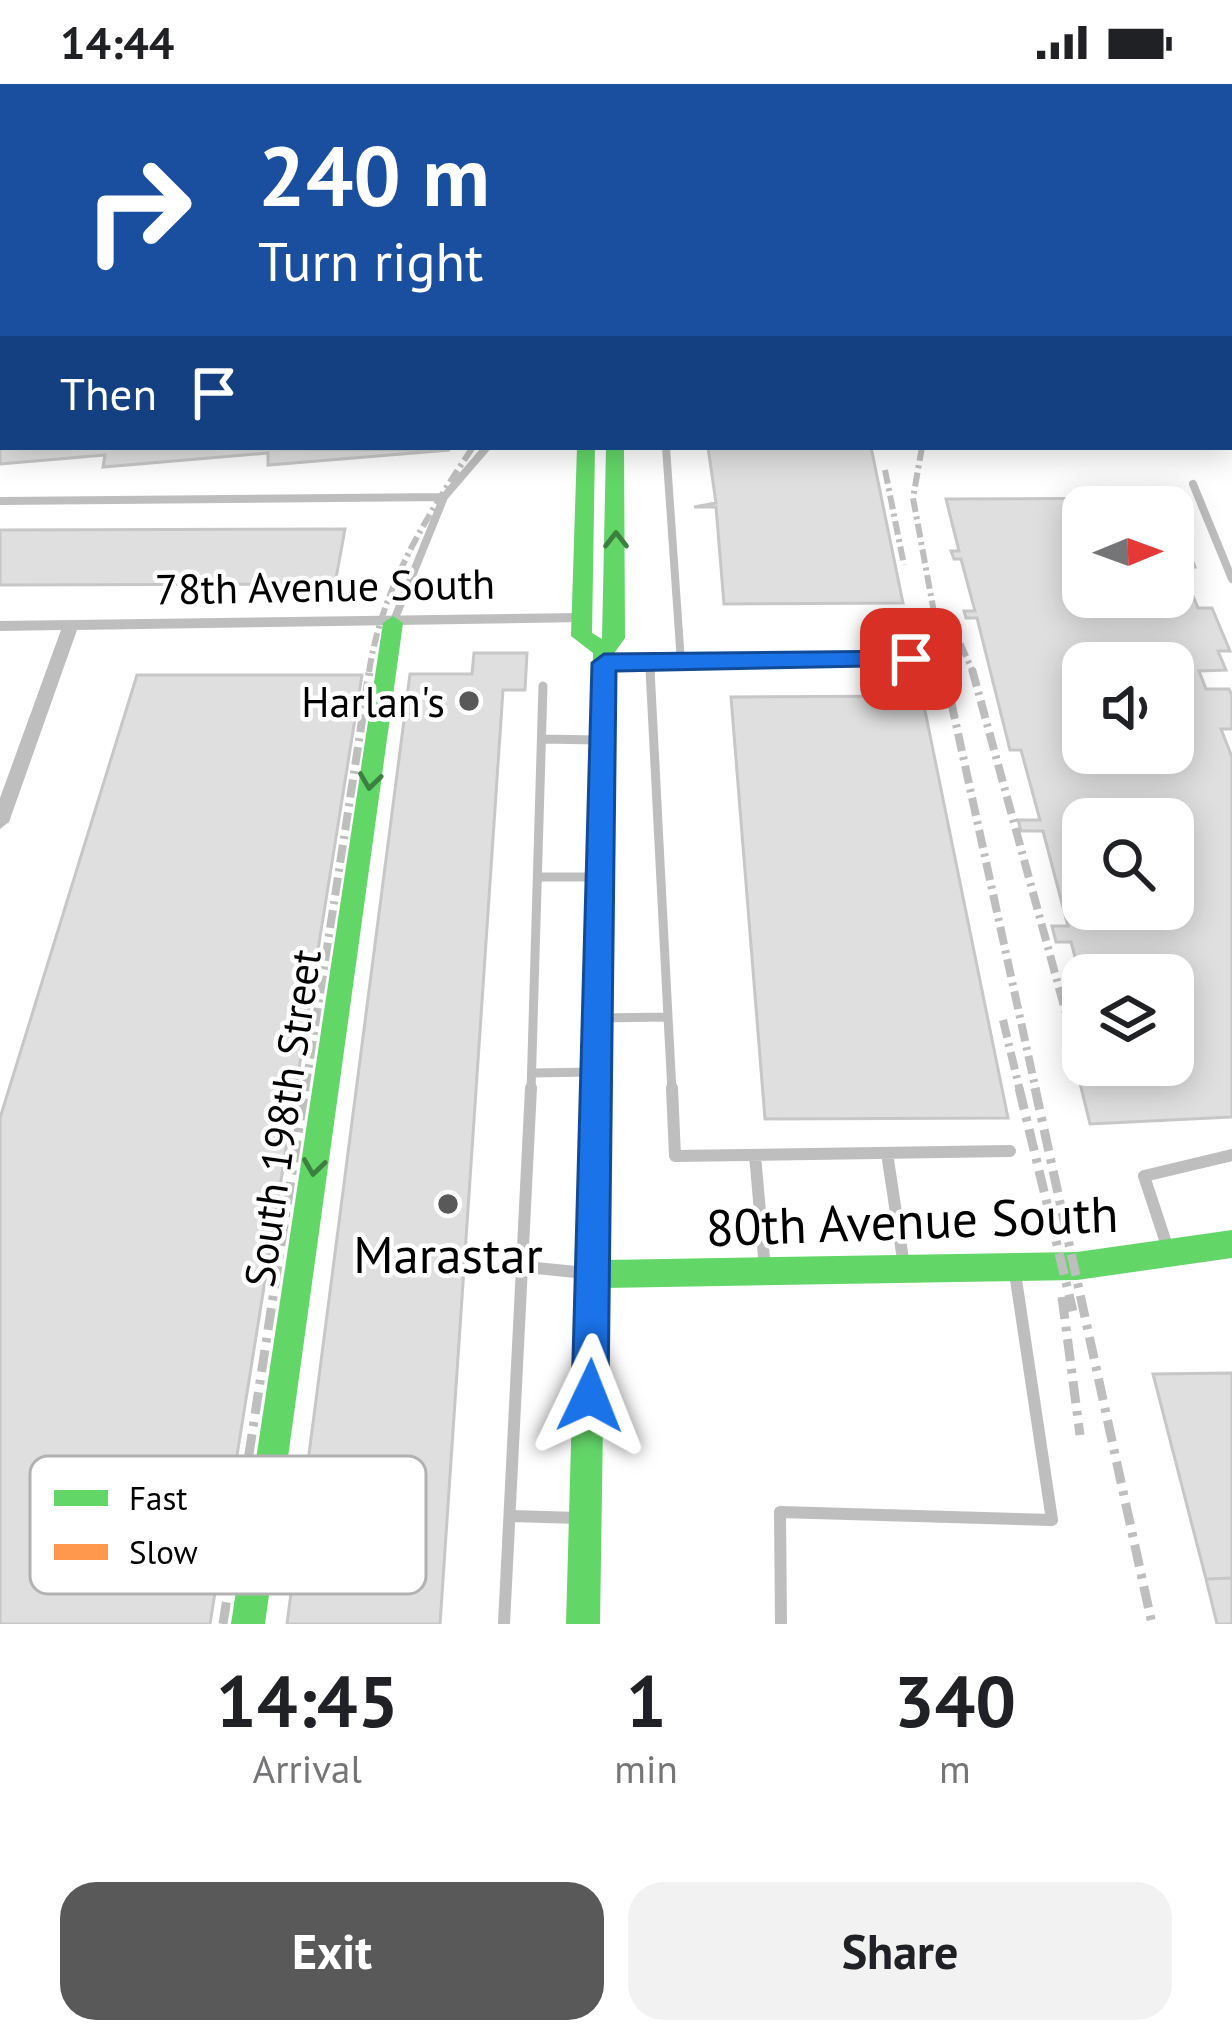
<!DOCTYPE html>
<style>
body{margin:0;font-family:"PT Sans",sans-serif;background:#f2f2f2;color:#202124;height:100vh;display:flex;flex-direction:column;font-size:45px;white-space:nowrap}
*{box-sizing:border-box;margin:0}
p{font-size:39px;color:#757577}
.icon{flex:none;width:66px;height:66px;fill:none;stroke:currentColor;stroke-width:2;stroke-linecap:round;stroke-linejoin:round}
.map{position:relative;height:1540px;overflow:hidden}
.sheet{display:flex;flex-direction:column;background:#fff;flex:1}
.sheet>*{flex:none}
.hud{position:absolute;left:0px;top:0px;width:1233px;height:366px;box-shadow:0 6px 30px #0003;background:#1a4fa0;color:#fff;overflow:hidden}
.needle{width:78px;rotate:89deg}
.fabs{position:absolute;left:1062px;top:402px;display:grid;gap:24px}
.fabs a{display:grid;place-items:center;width:132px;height:132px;border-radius:24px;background:#fff;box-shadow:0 6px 30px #0003;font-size:60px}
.pin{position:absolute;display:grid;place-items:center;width:102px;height:102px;color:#fff;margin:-51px;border-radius:24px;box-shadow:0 6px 18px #0006}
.me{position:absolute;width:132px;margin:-66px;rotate:2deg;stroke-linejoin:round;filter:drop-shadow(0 0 9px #0008)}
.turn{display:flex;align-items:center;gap:42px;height:252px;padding:0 60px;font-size:54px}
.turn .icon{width:156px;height:156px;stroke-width:2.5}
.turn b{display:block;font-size:84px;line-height:102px}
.then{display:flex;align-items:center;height:114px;padding:0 60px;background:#0003;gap:24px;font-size:45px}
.eta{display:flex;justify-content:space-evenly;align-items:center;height:204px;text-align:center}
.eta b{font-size:72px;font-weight:600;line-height:84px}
.button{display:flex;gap:24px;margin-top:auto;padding:24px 60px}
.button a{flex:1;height:138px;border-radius:36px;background:#595959;color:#fff;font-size:48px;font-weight:600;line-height:138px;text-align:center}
.button a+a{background:#f2f2f2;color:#202124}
.status{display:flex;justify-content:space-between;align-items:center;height:84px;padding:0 60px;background:#fff;direction:ltr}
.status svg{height:33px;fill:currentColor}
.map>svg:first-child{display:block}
.building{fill:#dfdfdf;stroke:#c7c7c7;stroke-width:3;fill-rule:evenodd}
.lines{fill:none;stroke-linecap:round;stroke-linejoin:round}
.lane-far3{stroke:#bebebe;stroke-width:6}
.lane-far2{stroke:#bebebe;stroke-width:8}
.lane-far1{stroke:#bebebe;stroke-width:9}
.lane{stroke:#bebebe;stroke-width:12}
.street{fill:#bebebe;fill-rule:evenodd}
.fast{fill:#63d668;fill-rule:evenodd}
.slow{fill:#ff974d;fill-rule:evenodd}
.rail-far2{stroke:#bebebe;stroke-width:6;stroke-dasharray:14 4.5 3 4.5;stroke-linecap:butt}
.rail-far1{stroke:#bebebe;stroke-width:8;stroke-dasharray:18 6 3 6;stroke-linecap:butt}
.rail{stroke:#bebebe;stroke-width:9;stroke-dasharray:22 8 4.5 8;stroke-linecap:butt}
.oneway{stroke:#3b803e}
.route{fill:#1a73e8;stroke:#114b97;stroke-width:3}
.poi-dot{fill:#595959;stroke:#fff;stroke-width:4.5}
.labels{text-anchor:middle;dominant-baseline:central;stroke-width:9;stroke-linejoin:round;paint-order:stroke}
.street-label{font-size:42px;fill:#000;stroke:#fff}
.poi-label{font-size:42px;fill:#000;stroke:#fff;text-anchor:end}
.near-street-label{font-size:51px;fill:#000;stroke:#fff}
.near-poi-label{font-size:51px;fill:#000;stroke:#fff}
.key{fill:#fff;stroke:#b2b2b2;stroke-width:3}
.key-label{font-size:33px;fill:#000}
</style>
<div class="status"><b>14:44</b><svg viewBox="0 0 49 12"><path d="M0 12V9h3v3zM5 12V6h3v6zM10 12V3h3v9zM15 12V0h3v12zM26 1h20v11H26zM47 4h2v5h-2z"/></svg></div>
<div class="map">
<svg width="1232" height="1540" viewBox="0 0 1232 1540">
<rect width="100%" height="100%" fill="#fff"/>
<path class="building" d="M0,325L3,363L450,366L268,381V369L103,383L105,371L0,380Z
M708,363H871L903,519L724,520L716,423H694L716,419Z
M1166,414L1170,423H1083V513H1173V429L1195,483H1181L1198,524H1212L1230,567H1218L1226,586L1199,587L1206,605H1229L1232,611V645H1221L1232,673V1033L1090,1040L1078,991H1106L1104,981H1173V891H1083V902L1071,858H1056L1052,842H1068L1043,747H1021L1018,736H1040L1021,666H1010L977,534H966L964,527H975L961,475H954L951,467H959L946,415ZM1083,579H1173V669H1083ZM1083,735H1173V825H1083Z
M345,445L335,500L0,501V446Z
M474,569H527L525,606H503L440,1540H287L410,590H472Z
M137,591H362L210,1540H0V1034Z
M922,612L1008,1034L765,1035L731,613Z
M1232,1289V1494L1206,1495L1153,1290Z
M1232,1494V1540H1217L1206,1495Z"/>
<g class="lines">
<path class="lane-far3" d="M0,87L3,82"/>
<path class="lane-far2" d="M666,363L681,578
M1193,400L1232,495
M444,413L487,363
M0,417L444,413L393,539
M650,578L911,575
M604,579L650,578L651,588"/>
<path class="lane-far1" d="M650,585L668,933
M542,655L597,656
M538,793H595
M598,934L668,933L672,1007
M532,989L592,988
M531,1007L543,602"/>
<path class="lane" d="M672,1004L675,1072L1010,1067
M887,1069L904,1182
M755,1071L765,1185
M1168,1165L1144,1092L1232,1071
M526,1183L586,1189
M512,1432L578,1434
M504,1540L531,1004
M781,1540L780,1428L1052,1436L1015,1189"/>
<path class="street" d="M0,245H3V253H0Z
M580,529L588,534L585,538L77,546L9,738L0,745V714L61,546L0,547V537Z"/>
<path class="fast" d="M680,0H694V3H680Z
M577,363H595L592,549L602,555L606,363H624L625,554L615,568L606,1176L1077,1168L1232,1146V1174L1077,1196L605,1204L600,1540H566L593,569L571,552Z
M393,532L403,539L265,1540H231L383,539Z"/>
<path class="slow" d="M662,0H676V3H662Z"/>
<path class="rail-far2" d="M922,363L913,414L945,588
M885,386L904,481
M950,536L973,588
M369,588C382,503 426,433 473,363"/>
<path class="rail-far1" d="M944,585L1036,1007
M972,585L1071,948
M1003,936L1020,1007
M305,1007L370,585"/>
<path class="rail" d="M1019,1004L1073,1227
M1035,1004L1152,1540
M1062,1213L1080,1351
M223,1540L305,1004"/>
</g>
<defs><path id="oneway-chevron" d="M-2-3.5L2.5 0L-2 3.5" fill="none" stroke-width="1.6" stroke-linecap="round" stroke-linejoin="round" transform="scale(3)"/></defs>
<g class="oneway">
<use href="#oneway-chevron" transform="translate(616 456) rotate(-90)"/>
<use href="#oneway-chevron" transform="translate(370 697) rotate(98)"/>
<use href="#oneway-chevron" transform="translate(314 1083) rotate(98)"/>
</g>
<path class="route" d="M911,567L923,575L920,581L616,587L608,1312L603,1325L590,1330L578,1325L572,1312L592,579L604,570Z"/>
<g class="poi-dot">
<circle cx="469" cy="617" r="12"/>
<circle cx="448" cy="1120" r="12"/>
</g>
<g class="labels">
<g class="street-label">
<text transform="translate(325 502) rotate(-1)">78th Avenue South</text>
<text transform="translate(282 1034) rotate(-82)">South 198th Street</text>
</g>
<g class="poi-label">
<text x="445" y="617">Harlan's</text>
</g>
<g class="near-street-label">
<text transform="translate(912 1136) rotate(-2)">80th Avenue South</text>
</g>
<g class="near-poi-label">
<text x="448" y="1170">Marastar</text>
</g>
</g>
<rect x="30" y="1372" width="396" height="138" rx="18" class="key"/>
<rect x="54" y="1406" width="54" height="16" fill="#63d668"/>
<rect x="54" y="1460" width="54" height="16" fill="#ff974d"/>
<g class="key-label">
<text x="129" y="1426">Fast</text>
<text x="129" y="1480">Slow</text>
</g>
</svg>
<div class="fabs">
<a><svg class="needle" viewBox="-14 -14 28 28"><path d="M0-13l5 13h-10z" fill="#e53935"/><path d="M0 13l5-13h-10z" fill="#757577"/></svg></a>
<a><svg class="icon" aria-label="sound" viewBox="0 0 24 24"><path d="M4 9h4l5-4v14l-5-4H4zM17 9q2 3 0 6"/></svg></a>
<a><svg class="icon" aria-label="search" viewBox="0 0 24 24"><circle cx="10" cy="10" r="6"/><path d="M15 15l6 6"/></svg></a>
<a><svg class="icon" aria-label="layers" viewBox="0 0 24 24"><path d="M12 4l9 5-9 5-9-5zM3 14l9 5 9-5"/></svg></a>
</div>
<div class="pin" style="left:911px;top:575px;background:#d93025"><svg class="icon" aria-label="arrive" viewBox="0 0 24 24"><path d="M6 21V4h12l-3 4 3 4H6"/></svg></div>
<svg class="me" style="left:590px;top:1312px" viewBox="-20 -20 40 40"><path d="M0-17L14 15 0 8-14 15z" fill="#1a73e8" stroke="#fff" stroke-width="4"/></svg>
<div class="hud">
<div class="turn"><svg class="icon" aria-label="right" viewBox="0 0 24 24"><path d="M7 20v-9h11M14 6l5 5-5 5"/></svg><div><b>240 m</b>Turn right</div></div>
<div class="then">Then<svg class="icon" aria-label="arrive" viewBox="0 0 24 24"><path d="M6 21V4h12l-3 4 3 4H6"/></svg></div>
</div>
</div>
<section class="sheet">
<div class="eta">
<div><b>14:45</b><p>Arrival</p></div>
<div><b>1</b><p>min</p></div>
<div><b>340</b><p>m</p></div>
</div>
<div class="button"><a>Exit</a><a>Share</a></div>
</section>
